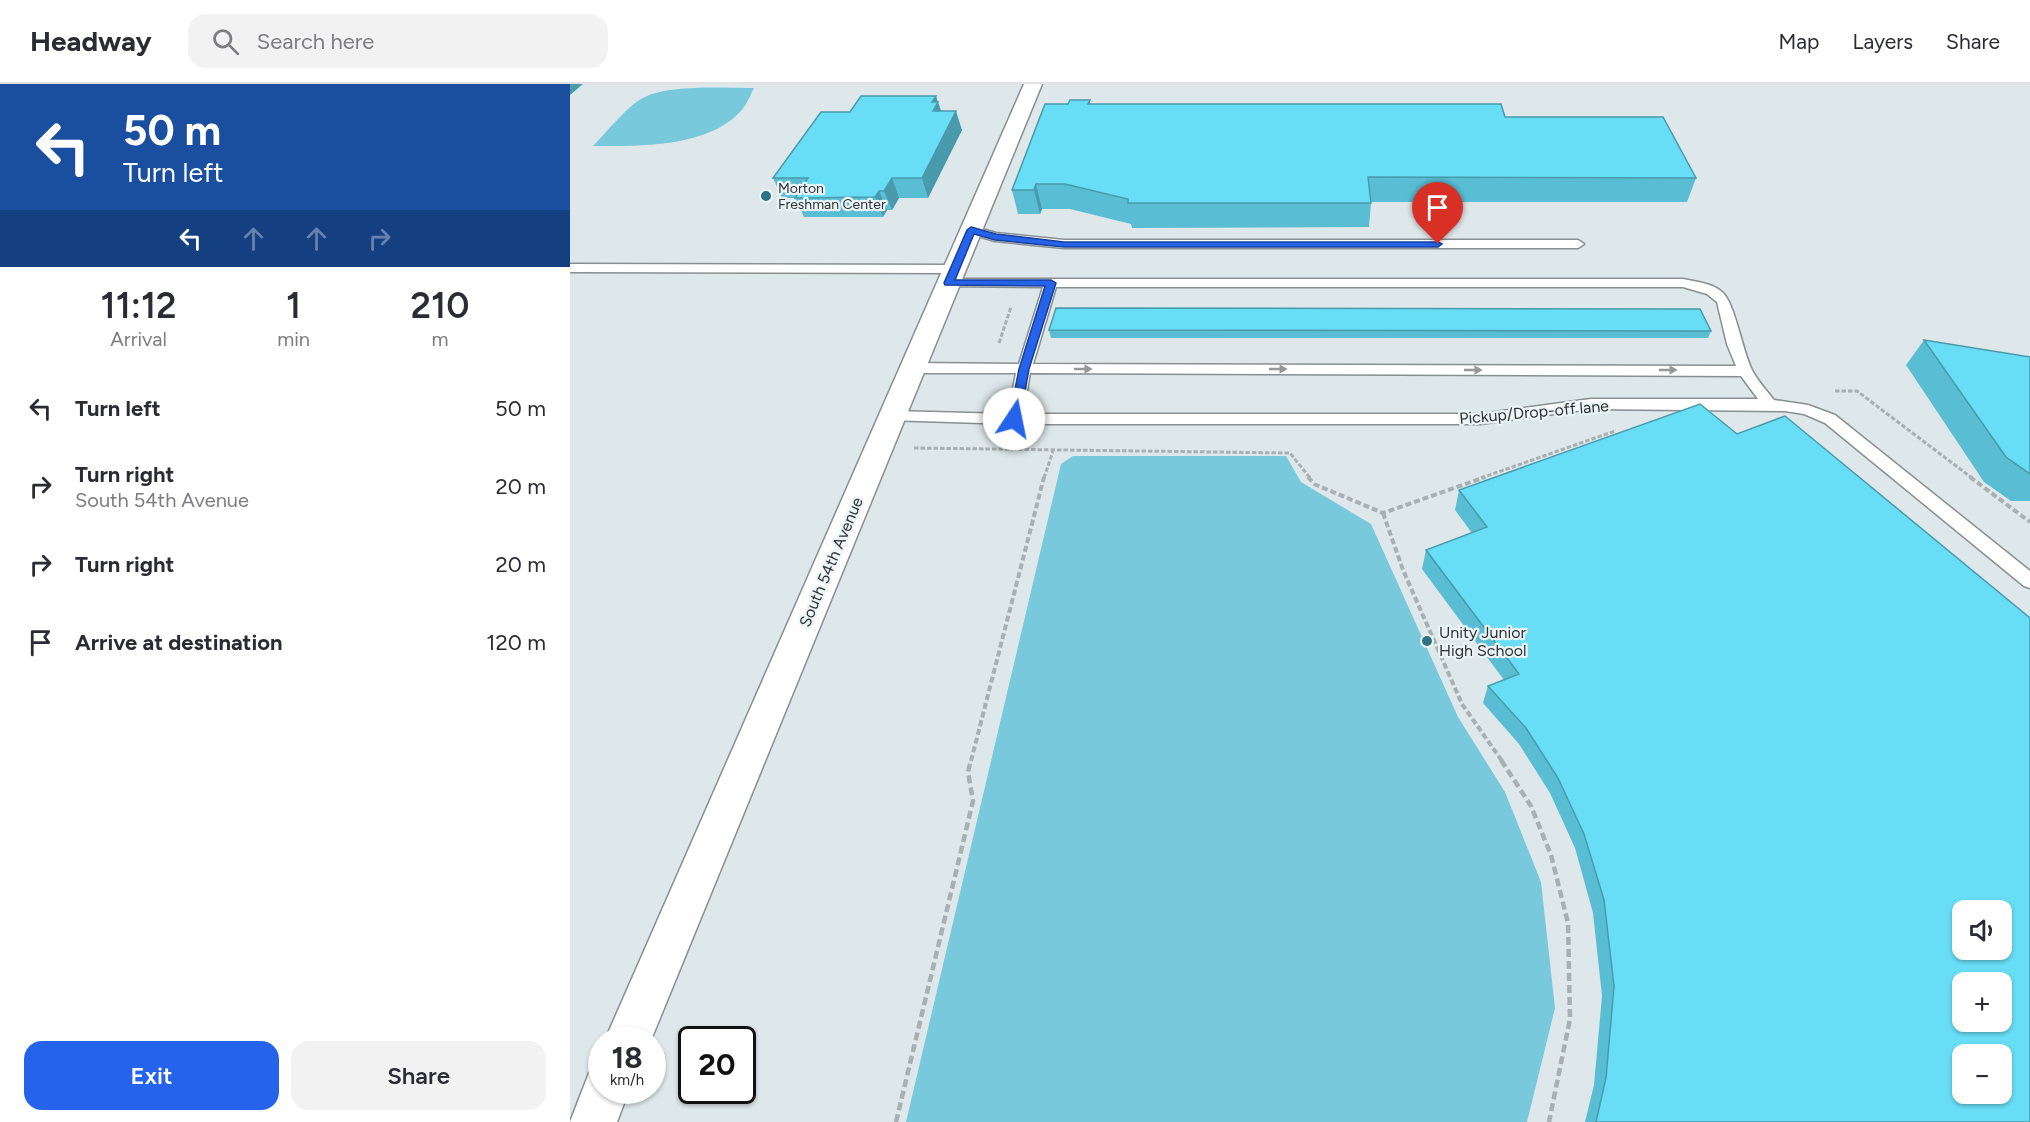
<!DOCTYPE html>
<meta charset="utf-8">
<style>
body{margin:0;font-family:Figtree,sans-serif;background:#f2f2f3;color:#2b2b33;height:100vh;display:flex;flex-direction:column;font-size:22px;white-space:nowrap}
*{box-sizing:border-box;margin:0}
p{font-size:20px;color:#7c7c81}
.icon{flex:none;width:33px;height:33px;fill:none;stroke:currentColor;stroke-width:2;stroke-linecap:round;stroke-linejoin:round}
.map{position:relative;flex:1;overflow:hidden}
.side{display:flex;flex-direction:column;background:#fff;width:570px}
.side>*{flex:none}
.top-card{background:#1a4fa0;color:#fff;overflow:hidden}
.tools{position:absolute;left:1382px;top:816px;display:grid;gap:12px}
.tools a{display:grid;place-items:center;width:60px;height:60px;border-radius:12px;background:#fff;box-shadow:0 2px 4px #0004;font-size:30px}
.speed{position:absolute;left:18px;top:942px;display:flex;gap:12px;font-size:30px;font-weight:700;text-align:center}
.speed>*{display:grid;place-content:center;width:78px;height:78px;border-radius:50%;background:#fff;box-shadow:0 2px 4px #0004;line-height:1}
.speed small{font-size:15px;font-weight:400}
.speed .limit{border:3px solid #111;border-radius:9px;background:#fff;color:#111}
.pin{position:absolute;display:grid;place-items:center;width:51px;height:51px;color:#fff;margin:-62px -26px;border-radius:50% 50% 50% 0;rotate:-45deg;box-shadow:0 0 6px #0007}
.pin .icon{rotate:45deg}
.me{position:absolute;width:66px;margin:-33px;rotate:11deg;stroke-linejoin:round;filter:drop-shadow(0 0 4px #0008)}
.turn{display:flex;align-items:center;gap:21px;height:126px;padding:0 24px;font-size:27px}
.turn .icon{width:78px;height:78px;stroke-width:2.5}
.turn b{display:block;font-size:42px;line-height:51px}
.lanes{display:flex;align-items:center;height:57px;padding:0 24px;background:#0003;justify-content:center;gap:30px;direction:ltr}
.lanes .off{opacity:.35}
.eta{display:flex;justify-content:space-evenly;align-items:center;height:102px;text-align:center}
.eta b{font-size:36px;font-weight:600;line-height:42px}
.button{display:flex;gap:12px;margin-top:auto;padding:12px 24px}
.button a{flex:1;height:69px;border-radius:18px;background:#2563eb;color:#fff;font-size:24px;font-weight:600;line-height:69px;text-align:center}
.button a+a{background:#f2f2f3;color:#2b2b33}
ul{padding:0;list-style:none}
li{display:flex;align-items:center;gap:18px;height:78px;padding:0 24px}
li div{flex:1}
li b{display:block;font-size:22px}
li em{font-style:normal}
header{display:flex;align-items:center;gap:36px;box-sizing:border-box;height:84px;padding:0 30px;background:#fff;border-bottom:2px solid #e1e1e2}
header strong{font-size:28px}
nav{display:flex;gap:33px;margin-inline-start:auto;font-size:21px}
.search{width:420px;height:54px;background:#f2f2f3;display:flex;align-items:center;gap:15px;box-sizing:border-box;padding:0 21px;border-radius:18px;color:#7c7c81;font-size:22px}
main{display:flex;flex:1;min-height:0}
.map>svg:first-child{display:block}
.green{fill:#78c9dc}
.lines{fill:none;stroke-linecap:round;stroke-linejoin:round}
.service-casing{stroke:#878f91;stroke-width:3}
.minor-casing{stroke:#878f91;stroke-width:3}
.path-far2{stroke:#a8b0b2;stroke-width:3;stroke-dasharray:4.5 2;stroke-linecap:butt}
.path-far1{stroke:#a8b0b2;stroke-width:4;stroke-dasharray:6 3;stroke-linecap:butt}
.path{stroke:#a8b0b2;stroke-width:4.5;stroke-dasharray:8 4;stroke-linecap:butt}
.service{fill:#fff;fill-rule:evenodd}
.minor{fill:#fff;fill-rule:evenodd}
.wall{fill:#59bed4}
.shaded-wall{fill:#499bac}
.building{fill:#68ddf6;stroke:#499bac;stroke-width:1.5;fill-rule:evenodd}
.oneway{fill:#969898}
.route{fill:#2563eb;stroke:#184099;stroke-width:1.5}
.poi-dot{fill:#2e7381;stroke:#ebf5f7;stroke-width:2}
.labels{text-anchor:middle;dominant-baseline:central;stroke-width:4.5;stroke-linejoin:round;paint-order:stroke}
.far-poi-label{font-size:14px;fill:#2e3132;stroke:#ebf5f7;text-anchor:start}
.street-label{font-size:16px;fill:#2e3132;stroke:#ebf5f7}
.poi-label{font-size:16px;fill:#2e3132;stroke:#ebf5f7;text-anchor:start}
</style>
<header>
<strong>Headway</strong>
<div class="search"><svg class="icon" aria-label="search" viewBox="0 0 24 24"><circle cx="10" cy="10" r="6"/><path d="M15 15l6 6"/></svg>Search here</div>
<nav><a>Map</a><a>Layers</a><a>Share</a></nav>
</header>
<main>
<section class="side">
<div class="top-card">
<div class="turn"><svg class="icon" aria-label="left" viewBox="0 0 24 24"><path d="M17 20v-9H6M10 6l-5 5 5 5"/></svg><div><b>50 m</b>Turn left</div></div>
<div class="lanes"><svg class="icon" aria-label="left" viewBox="0 0 24 24"><path d="M17 20v-9H6M10 6l-5 5 5 5"/></svg><svg class="icon off" aria-label="ahead" viewBox="0 0 24 24"><path d="M12 20V5M6 11l6-6 6 6"/></svg><svg class="icon off" aria-label="ahead" viewBox="0 0 24 24"><path d="M12 20V5M6 11l6-6 6 6"/></svg><svg class="icon off" aria-label="right" viewBox="0 0 24 24"><path d="M7 20v-9h11M14 6l5 5-5 5"/></svg></div>
</div>
<div class="eta">
<div><b>11:12</b><p>Arrival</p></div>
<div><b>1</b><p>min</p></div>
<div><b>210</b><p>m</p></div>
</div>
<ul>
<li><svg class="icon" aria-label="left" viewBox="0 0 24 24"><path d="M17 20v-9H6M10 6l-5 5 5 5"/></svg><div><b>Turn left</b></div><em>50 m</em></li>
<li><svg class="icon" aria-label="right" viewBox="0 0 24 24"><path d="M7 20v-9h11M14 6l5 5-5 5"/></svg><div><b>Turn right</b><p>South 54th Avenue</p></div><em>20 m</em></li>
<li><svg class="icon" aria-label="right" viewBox="0 0 24 24"><path d="M7 20v-9h11M14 6l5 5-5 5"/></svg><div><b>Turn right</b></div><em>20 m</em></li>
<li><svg class="icon" aria-label="arrive" viewBox="0 0 24 24"><path d="M6 21V4h12l-3 4 3 4H6"/></svg><div><b>Arrive at destination</b></div><em>120 m</em></li>
</ul>
<div class="button"><a>Exit</a><a>Share</a></div>
</section>
<div class="map">
<svg width="1460" height="1038" viewBox="0 0 1460 1038">
<rect width="100%" height="100%" fill="#dee7ea"/>
<path class="green" d="M184,4C180,12 176,22 170,28C136,64 68,62 23,62C37,48 56,23 73,14C97,0 156,4 184,4Z
M503,372H716L731,398L801,440L888,633L935,708L971,798L985,924L957,1038H336L491,380Z"/>
<g class="lines">
<g class="service-casing">
<path id="service" d="M401,142L426,149L494,156H1008L1014,160L1008,164H494L425,157L397,149V143Z
M0,180L385,181L391,185L385,189L0,188Z
M379,195H1113C1126,198 1142,199 1152,208C1165,219 1172,266 1182,286C1187,296 1196,306 1204,316L1238,321L1265,331L1460,487V504L1454,502L1255,339L1234,330L1215,327L1021,325L910,340H444L317,336L314,332L317,328L322,327L438,330L446,289H343L336,284L343,279L449,280L473,203L374,202L373,199ZM486,203H1113L1137,210L1147,218L1157,260L1166,282L463,280ZM460,289L1171,292L1188,315H1021L910,330H453Z"/>
</g>
<g class="minor-casing">
<path id="minor" d="M454,0H472L81,956H35Z
M32,984V1006H59L47,1038H0L19,989Z"/>
</g>
<path class="path-far2" d="M429,259L441,223
M1265,307H1287L1402,394
M344,364L720,369L740,394
M474,394L483,367
M911,394L1045,347"/>
<path class="path-far1" d="M738,393L744,400L813,429L915,393
M1400,393L1460,438
M813,429L833,486L892,620L932,677
M401,677L474,393"/>
<path class="path" d="M931,676L961,722L981,771L998,839L1000,935L979,1038
M326,1038L403,717L398,688L401,676"/>
<use href="#service" class="service"/>
<use href="#minor" class="minor"/>
</g>
<path class="wall" d="M366,12L371,27L392,46L358,114H329L322,126H317L313,133H234L225,114H212L203,94L280,28Z
M520,16V20L935,33L1126,94L1117,118H801L799,143L562,144L561,140L500,125H472L470,130H448L442,106L498,20Z
M479,246L1141,247L1138,254H481Z
M1354,256L1460,273V417H1441L1414,398L1336,281Z
M889,406L1460,1038H1015L1024,1001L1032,912L1023,829L1005,764L980,709L949,660L913,619L918,602L934,596L852,485L856,466L902,449L885,426Z"/>
<path class="shaded-wall" d="M0,0H13L0,11Z
M366,12L368,19V18L374,36L363,27L362,18Z
M386,27L392,46L358,114L352,94Z
M322,94L329,114L322,126L314,107Z
M466,100L472,125L470,130L464,106Z
M309,107L317,126L313,133L305,113Z"/>
<path class="building" d="M291,12H366L362,18H368L363,27H386L352,94H322L314,107H309L305,113L225,114L238,94H203L251,28H280Z
M500,16H520L518,20H931L935,33H1093L1126,94L798,93L801,119H558V115L495,100H466L464,106H442L475,20H498Z
M486,224L1130,225L1141,247L479,246Z
M1354,256L1460,273V390L1436,373Z
M1130,320L1167,350L1215,332L1460,534V1038H1026L1036,994L1044,902L1034,816L1014,750L988,694L956,644L918,602L949,590L856,466L917,443L889,406ZM1392,826H1431V866H1392ZM1392,898H1431V938H1392ZM1392,970H1431V1010H1392Z"/>
<defs><path id="oneway-solid" d="M-6-.8H1V-3.2L6.5 0L1 3.2V.8H-6Z" transform="scale(1.5)"/></defs>
<g class="oneway">
<use href="#oneway-solid" transform="translate(513 285)"/>
<use href="#oneway-solid" transform="translate(708 285)"/>
<use href="#oneway-solid" transform="translate(903 286)"/>
<use href="#oneway-solid" transform="translate(1098 286)"/>
</g>
<path class="route" d="M401,143L426,150L494,158H868L872,160L868,163H494L425,156L404,150L385,196H481L486,199L459,285L450,335L444,339L439,335L449,285L475,202L375,201L374,199L397,146Z"/>
<g class="poi-dot">
<circle cx="196" cy="112" r="6"/>
<circle cx="857" cy="557" r="6"/>
</g>
<g class="labels">
<g class="far-poi-label">
<text x="208" y="104">Morton<tspan x="208" dy="16">Freshman Center</tspan></text>
</g>
<g class="street-label">
<text transform="translate(964 328) rotate(-5)">Pickup/Drop-off lane</text>
<text transform="translate(261 478) rotate(-67)">South 54th Avenue</text>
</g>
<g class="poi-label">
<text x="869" y="548">Unity Junior<tspan x="869" dy="18">High School</tspan></text>
</g>
</g>
</svg>
<div class="tools">
<a><svg class="icon" aria-label="sound" viewBox="0 0 24 24"><path d="M4 9h4l5-4v14l-5-4H4zM17 9q2 3 0 6"/></svg></a>
<a>+</a>
<a>−</a>
</div>
<div class="speed"><div>18<small>km/h</small></div><div class="limit">20</div></div>
<div class="pin" style="left:868px;top:160px;background:#d93025"><svg class="icon" aria-label="arrive" viewBox="0 0 24 24"><path d="M6 21V4h12l-3 4 3 4H6"/></svg></div>
<svg class="me" style="left:444px;top:335px" viewBox="-20 -20 40 40"><circle r="19" fill="#fff"/><path d="M0-13L10 11 0 6-10 11z" fill="#2563eb"/></svg>
</div>
</main>
